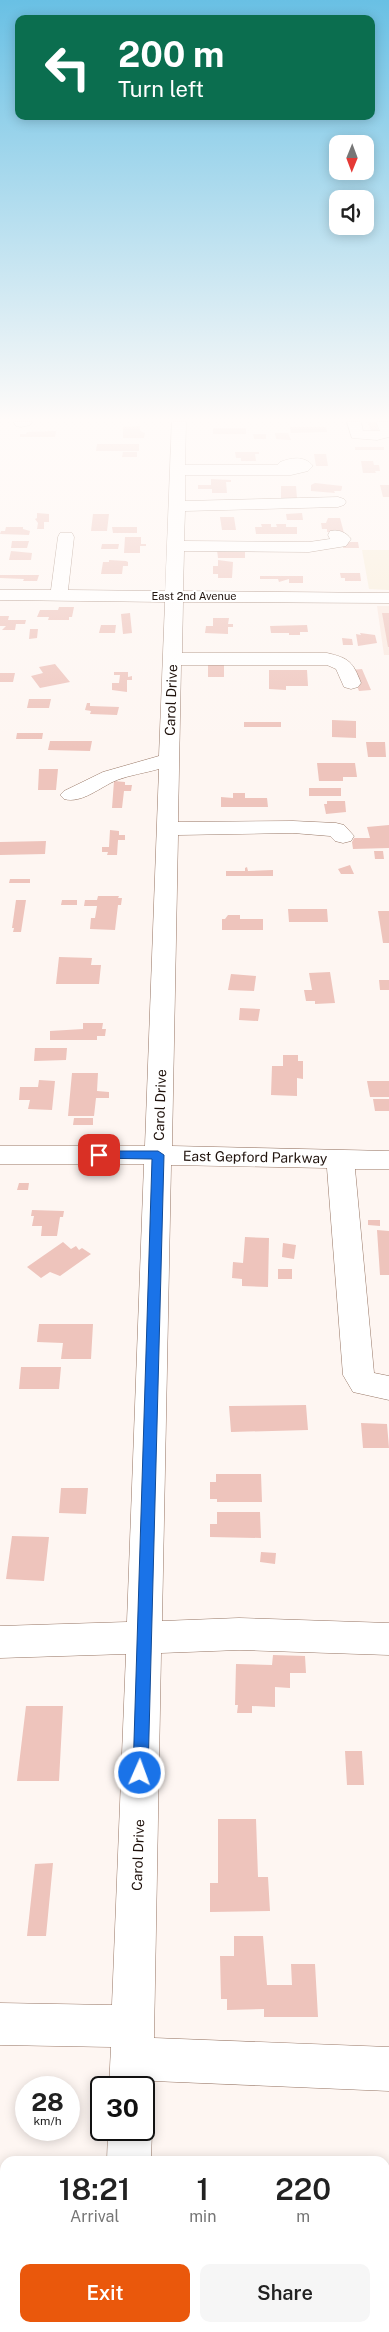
<!DOCTYPE html>
<style>
body{margin:0;font-family:"Public Sans",sans-serif;background:#f6f6f6;color:#222;height:100vh;display:flex;flex-direction:column;font-size:19px;white-space:nowrap}
*{box-sizing:border-box;margin:0}
p{font-size:16px;color:#767676}
.icon{flex:none;width:28px;height:28px;fill:none;stroke:currentColor;stroke-width:2;stroke-linecap:round;stroke-linejoin:round}
.map{position:relative;flex:1;overflow:hidden}
.details{position:absolute;left:0px;top:2156px;width:390px;height:176px;display:flex;flex-direction:column;background:#fff;border-radius:15px 15px 0 0;box-shadow:0 2px 12px #0003}
.details>*{flex:none}
.guide{position:absolute;left:15px;top:15px;width:360px;height:105px;border-radius:10px;box-shadow:0 2px 12px #0003;background:#0b6e4f;color:#fff;overflow:hidden}
.needle{width:32px;rotate:181deg}
.buttons{position:absolute;left:329px;top:135px;display:grid;gap:10px}
.buttons a{display:grid;place-items:center;width:45px;height:45px;border-radius:10px;background:#fff;box-shadow:0 2px 12px #0003;font-size:25px}
.speed{position:absolute;left:15px;top:2076px;display:flex;gap:10px;font-size:25px;font-weight:700;text-align:center}
.speed>*{display:grid;place-content:center;width:65px;height:65px;border-radius:50%;background:#fff;box-shadow:0 2px 12px #0003;line-height:1}
.speed small{font-size:12px;font-weight:400}
.speed .limit{border:2px solid #111;border-radius:8px;background:#fff;color:#111}
.pin{position:absolute;display:grid;place-items:center;width:42px;height:42px;color:#fff;margin:-21px;border-radius:10px;box-shadow:0 2px 8px #0006}
.me{position:absolute;width:55px;margin:-28px;rotate:2deg;stroke-linejoin:round;filter:drop-shadow(0 0 4px #0008)}
.turn{display:flex;align-items:center;gap:18px;height:105px;padding:0 20px;font-size:22px}
.turn .icon{width:65px;height:65px;stroke-width:2.5}
.turn b{display:block;font-size:35px;line-height:42px}
.eta{display:flex;justify-content:space-evenly;align-items:center;height:85px;text-align:center}
.eta b{font-size:30px;font-weight:600;line-height:35px}
.primary-button{display:flex;gap:10px;margin-top:auto;padding:10px 20px}
.primary-button a{flex:1;height:58px;border-radius:10px;background:#ea580c;color:#fff;font-size:20px;font-weight:600;line-height:58px;text-align:center}
.primary-button a+a{background:#f6f6f6;color:#222}
.map>svg:first-child{display:block}
.commercial{fill:#f8edd8}
.built{fill:#fae8df}
.building{fill:#eec4bc}
.lines{fill:none;stroke-linecap:round;stroke-linejoin:round}
.minor-casing{stroke:#977665;stroke-width:1}
.minor{fill:#fff;fill-rule:evenodd}
.route{fill:#1a73e8;stroke:#114b97}
.labels{text-anchor:middle;dominant-baseline:central;stroke-width:4;stroke-linejoin:round;paint-order:stroke}
.far-street-label{font-size:11px;fill:#21140e;stroke:#fff}
.street-label{font-size:14px;fill:#21140e;stroke:#fff}
</style>
<div class="map">
<svg width="389" height="2332" viewBox="0 0 389 2332">
<rect width="100%" height="100%" fill="#fef6f2"/>
<path class="commercial" d="M362,550H389V590L369,589Z"/>
<path class="built" d="M377,606H389V655H384Z"/>
<path class="building" d="M368,422H376L380,435H372Z
M140,426V431L145,433L144,438H123V427Z
M290,427H326L327,432L291,433Z
M213,428H246V434H213Z
M56,431L55,437H20V434H26L27,432Z
M275,433H288L291,440L276,439Z
M253,434H266V439H254Z
M97,444H139V451H96Z
M355,447H384V450H355Z
M123,452H137V457H122Z
M235,452H259V454H255L256,461H241V458H236Z
M314,454H326L328,466H316Z
M361,461H373L374,465H379L380,471H375L376,473H363Z
M211,479L231,480V482H226L227,493H212V489H198V485H211Z
M315,483L342,486V488L341,491H334L335,493L311,491V485Z
M380,485H389V497H383Z
M281,486H296L297,498H281Z
M37,513L49,514V522H44V529H37L38,523L35,519L37,518Z
M302,513L303,520H287L286,514Z
M93,514H109L107,531H91Z
M220,517H234L236,530H222Z
M328,518H340L344,533L327,532V529H322L321,523H326Z
M261,524H271V527H277L276,524H286V527H297V534H256L255,527H262Z
M6,527H23V529L30,531L29,535L0,534L1,531H5Z
M112,527H137V533H113Z
M125,537H141V544H146V546H140V553H124Z
M12,541H29L27,548H11Z
M343,542H358L359,548H343Z
M102,544H119L118,549H101Z
M217,550H245V558H218Z
M11,551L32,553L31,560H9Z
M109,560L126,561L128,562V566H123L122,574H101L103,562H109Z
M218,560L233,562L232,578H218V574H213V566H218Z
M340,573H360L361,581H345V578H341Z
M0,575H39L37,581H23L24,579L0,578Z
M260,576H303V583H289V579L279,582L278,579H260Z
M59,607H74L72,617H69V620H48L49,617H37L40,610H58Z
M130,613L132,633L123,634L121,614Z
M382,613H389V647H388Z
M0,616H9L8,620H26L25,624H16L15,630H2L6,626H0Z
M213,618H229L228,624H233V627H228V634L205,633L206,626H213Z
M101,625H116L115,633H99Z
M307,625L308,632H300V635H289V633H271L270,626Z
M30,629H38L37,638L29,639Z
M360,633L375,635L377,643L358,646L356,634L361,635Z
M342,638L352,639L353,645H343Z
M208,663H224V677H208Z
M55,664L70,682L40,688L31,676L43,673L39,667Z
M362,669L371,690L359,691L351,670Z
M269,670H307L308,686H286V690L269,689Z
M114,672H128V677L132,676V680H127V692L112,690V683H119L120,675H114Z
M0,673H15L13,682H0Z
M29,699H51L49,708H27Z
M87,703H90V706L119,707L117,715L90,714L91,711L85,710Z
M332,720L356,721V738L332,737Z
M244,722H281V727H244Z
M17,733H43L42,739H16Z
M50,741H92L90,751L48,750Z
M366,742H385L386,757H368Z
M317,763H355L357,777H343V781H319Z
M39,769H58L56,790H38Z
M114,781L125,782V785H132L131,791H124L122,808H112Z
M309,788H341V796H309Z
M233,793H245V798H267L268,807H221V797L233,798Z
M327,801H345L346,812L326,814L324,804H327Z
M389,825V848L353,849L352,842L354,838H370L367,827Z
M110,830L119,831V835H125V840H118L117,855H107L108,852H102V847H109Z
M46,841L45,854L0,855V842Z
M374,851H383L384,859H375Z
M350,865L354,874H341L338,869Z
M247,867L248,871L273,870V876H226V871H245V868Z
M10,879H30V883H9Z
M98,896H119L118,898H122L121,905H118L115,930L90,929L91,918H95L97,906H84L85,900H97Z
M16,900H26L21,932H13L14,928H12Z
M62,900H77V905H61Z
M288,909H327L328,922H289Z
M378,911H389V943H383Z
M228,915H240V919H263V930H222V919H225Z
M59,957L92,958L91,965H101L99,984H56Z
M330,972L335,1003L315,1004V1001H306L304,990H312L309,973Z
M231,974L256,976L254,991L228,990Z
M379,980H389V990H380Z
M240,1008L260,1009L258,1021L239,1020Z
M83,1023H103L102,1029H106L105,1036H97V1040H50V1031L83,1029Z
M35,1048H67L66,1060L34,1061Z
M283,1055H298V1061H303V1079L297,1078V1096L271,1095L272,1066H283Z
M72,1073H98L97,1091L109,1092V1098H96L94,1116H68Z
M39,1080L55,1081L52,1110L28,1109L30,1100H19L20,1087H38Z
M367,1081H389V1097H370Z
M373,1099H389V1111H375Z
M74,1118H93V1125H73Z
M19,1183H29L28,1190H17Z
M32,1210L64,1211L63,1217H60L57,1236H41L42,1226H32L34,1216H31Z
M368,1220H380V1226L368,1225Z
M377,1230L389,1231V1275H380Z
M245,1237L269,1238L268,1287L242,1286V1279L232,1278L233,1262L243,1263Z
M63,1242L71,1249L76,1246L79,1250L82,1248L91,1254L60,1276L50,1272L41,1278L27,1267Z
M283,1243L296,1245L294,1259L282,1257Z
M278,1269H292V1279H278Z
M39,1324H93L91,1359H61L63,1343L37,1342Z
M21,1367H61L59,1389H19Z
M306,1405L308,1430L231,1432L229,1406Z
M361,1423L387,1424L389,1448H363Z
M216,1474H261L262,1502H217V1499H210V1482H216Z
M61,1488H88L86,1514L59,1513Z
M217,1512H260L261,1538L210,1537V1524H217Z
M12,1536L49,1537L44,1581L6,1579Z
M261,1552L276,1553L275,1564L260,1562Z
M273,1655L305,1656L306,1673H290V1688L275,1687V1707L252,1706V1713H237L238,1705H235L236,1664L272,1665Z
M26,1706H63L59,1781H17Z
M345,1751H362L364,1785H347Z
M218,1819H256L258,1877H268L270,1911L210,1912V1883H218Z
M53,1863L46,1936H27L35,1864Z
M234,1936H263L267,1985H292L291,1964H315L318,2017H264V2009L227,2010V1999H221L220,1956H234Z
M385,2184L389,2185V2224H385Z
M239,2328H254V2332H239Z"/>
<g class="lines">
<g class="minor-casing">
<path id="minor" d="M14,422H32L30,425L21,427L16,426Z
M172,422H186L185,465H277L280,462C291,458 304,455 313,466L308,471L291,475H185V501L338,497L344,499L346,502L344,505L338,507L185,511L184,541L309,542L330,539L328,535L330,531C338,529 346,532 351,539L346,546L309,552L184,551L183,591L389,593V603L183,602L182,653H327C349,658 353,662 361,683L358,687L351,689L344,687L336,669L327,665H181L178,822L293,821L336,823L344,825L354,836L351,841L343,843L335,841L330,836L293,833L178,835L172,1146L389,1151V1169H355L374,1373L389,1376V1400L353,1392L343,1375L327,1168L171,1165L162,1621L239,1618L389,1623V1655L239,1650L161,1653L154,2038L389,2047V2091L153,2081V2088L146,2103L144,2104V2088H109L111,2047L0,2045V2003L112,2005L126,1654L0,1658V1626L127,1622L144,1164H0V1146H145L159,769C145,773 130,775 117,780C100,787 82,804 64,799L60,795L64,791L103,772L159,756L165,602L0,600V590H51L58,537L60,533H72L74,537L68,590L165,591Z
M347,422H361L363,431H380L376,422H389V437L377,440L352,438Z
M144,2114L152,2130L151,2161H107L108,2130H144Z
M100,2328H148V2332H100Z"/>
</g>
<use href="#minor" class="minor"/>
</g>
<linearGradient id="sky" x2="0" y2="1"><stop stop-color="#69c0e4"/><stop offset="0.56" stop-color="#fffbf9"/><stop offset="1" stop-color="#fffbf9" stop-opacity="0"/></linearGradient>
<rect width="389" height="749" fill="url(#sky)"/>
<path class="route" d="M99,1151H158L164,1155L148,1773L146,1778L140,1781L135,1778L133,1773L152,1159L95,1158L93,1155Z"/>
<g class="labels">
<g class="far-street-label">
<text x="194" y="596">East 2nd Avenue</text>
</g>
<g class="street-label">
<text transform="translate(171 700) rotate(-88)">Carol Drive</text>
<text transform="translate(160 1105) rotate(-88)">Carol Drive</text>
<text transform="translate(255 1157) rotate(1)">East Gepford Parkway</text>
<text transform="translate(138 1855) rotate(-88)">Carol Drive</text>
</g>
</g>
</svg>
<div class="buttons">
<a><svg class="needle" viewBox="-14 -14 28 28"><path d="M0-13l5 13h-10z" fill="#e53935"/><path d="M0 13l5-13h-10z" fill="#767676"/></svg></a>
<a><svg class="icon" aria-label="sound" viewBox="0 0 24 24"><path d="M4 9h4l5-4v14l-5-4H4zM17 9q2 3 0 6"/></svg></a>
</div>
<div class="speed"><div>28<small>km/h</small></div><div class="limit">30</div></div>
<div class="pin" style="left:99px;top:1155px;background:#d93025"><svg class="icon" aria-label="arrive" viewBox="0 0 24 24"><path d="M6 21V4h12l-3 4 3 4H6"/></svg></div>
<svg class="me" style="left:140px;top:1773px" viewBox="-20 -20 40 40"><circle r="17" fill="#1a73e8" stroke="#fff" stroke-width="3"/><path d="M0-11L8 9 0 5-8 9z" fill="#fff"/></svg>
<div class="guide">
<div class="turn"><svg class="icon" aria-label="left" viewBox="0 0 24 24"><path d="M17 20v-9H6M10 6l-5 5 5 5"/></svg><div><b>200 m</b>Turn left</div></div>
</div>
<section class="details">
<div class="eta">
<div><b>18:21</b><p>Arrival</p></div>
<div><b>1</b><p>min</p></div>
<div><b>220</b><p>m</p></div>
</div>
<div class="primary-button"><a>Exit</a><a>Share</a></div>
</section>
</div>
